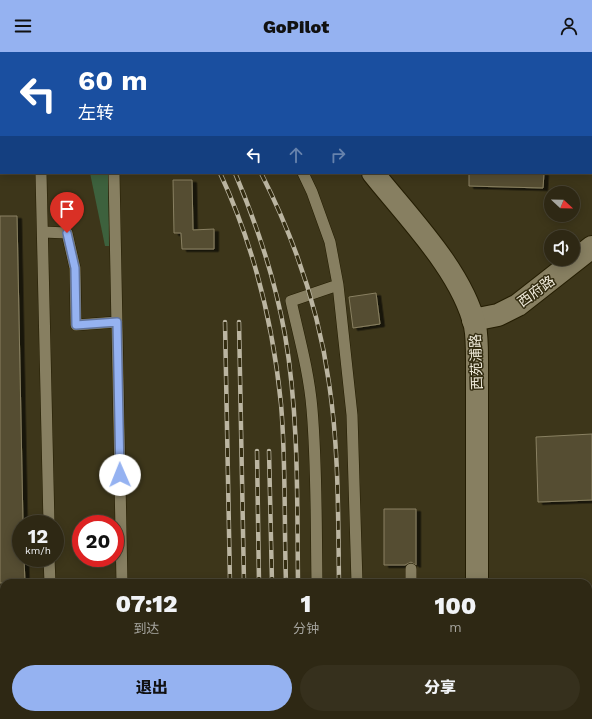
<!DOCTYPE html>
<html lang="zh">
<meta charset="utf-8">
<style>
body{margin:0;font-family:"Work Sans","Noto Sans SC",sans-serif;background:#36301d;color:#f1f3f6;height:100vh;display:flex;flex-direction:column;font-size:15px;white-space:nowrap}
*{box-sizing:border-box;margin:0}
p{font-size:13px;color:#a7a6a0}
.icon{flex:none;width:22px;height:22px;fill:none;stroke:currentColor;stroke-width:2;stroke-linecap:round;stroke-linejoin:round}
.map{position:relative;flex:1;overflow:hidden}
.drawer{position:absolute;left:0px;top:527px;width:592px;height:140px;display:flex;flex-direction:column;background:#2e2814;border-radius:12px 12px 0 0;box-shadow:0 2px 10px #0003,0 0 0 1px #494434}
.drawer>*{flex:none}
.guide{position:absolute;left:0px;top:0px;width:592px;height:122px;box-shadow:0 2px 10px #0003,0 0 0 1px #494434;background:#1a4fa0;color:#fff;overflow:hidden}
.needle{width:26px;rotate:112deg}
.controls{position:absolute;left:544px;top:134px;display:grid;gap:8px}
.controls a{display:grid;place-items:center;width:36px;height:36px;border-radius:50%;background:#2e2814;box-shadow:0 2px 10px #0003,0 0 0 1px #494434;font-size:20px}
.speed{position:absolute;left:12px;top:463px;display:flex;gap:8px;font-size:20px;font-weight:700;text-align:center}
.speed>*{display:grid;place-content:center;width:52px;height:52px;border-radius:50%;background:#2e2814;box-shadow:0 2px 10px #0003,0 0 0 1px #494434;line-height:1}
.speed small{font-size:10px;font-weight:400}
.speed .limit{border:6px solid #d22;background:#fff;color:#111}
.pin{position:absolute;display:grid;place-items:center;width:34px;height:34px;color:#fff;margin:-41px -17px;border-radius:50% 50% 50% 0;rotate:-45deg;box-shadow:0 0 4px #0007}
.pin .icon{rotate:45deg}
.me{position:absolute;width:44px;margin:-22px;rotate:359deg;stroke-linejoin:round;filter:drop-shadow(0 0 3px #0008)}
.turn{display:flex;align-items:center;gap:14px;height:84px;padding:0 12px;font-size:18px}
.turn .icon{width:52px;height:52px;stroke-width:2.5}
.turn b{display:block;font-size:28px;line-height:34px}
.lanes{display:flex;align-items:center;height:38px;padding:0 12px;background:#0003;justify-content:center;gap:20px;direction:ltr}
.lanes .off{opacity:.35}
.eta{display:flex;justify-content:space-evenly;align-items:center;height:68px;text-align:center}
.eta b{font-size:24px;font-weight:800;line-height:28px}
.primary-button{display:flex;gap:8px;margin-top:auto;padding:8px 12px}
.primary-button a{flex:1;height:46px;border-radius:24px;background:#95b2f1;color:#111;font-size:16px;font-weight:800;line-height:46px;text-align:center}
.primary-button a+a{background:#36301d;color:#f1f3f6}
header{display:flex;justify-content:space-between;align-items:center;height:52px;padding:0 12px;background:#95b2f1;color:#111;font-size:18px;font-weight:800}
.map>svg:first-child{display:block}
.green{fill:#3d613d}
.building{fill:#544d30;stroke:#898062;filter:url(#shadow)}
.lines{fill:none;stroke-linecap:round;stroke-linejoin:round}
.service-casing{stroke:#241d02;stroke-width:12}
.minor-casing{stroke:#241d02;stroke-width:24}
.tertiary-casing{stroke:#241d02;stroke-width:24}
.service{stroke:#877f61;stroke-width:11}
.minor{stroke:#877f61;stroke-width:22}
.tertiary{stroke:#877f61;stroke-width:22}
.rail-casing{stroke:#bbb5a1;stroke-width:4.5}
.rail{stroke:#332c10;stroke-width:3;stroke-dasharray:9;stroke-linecap:butt}
.route-casing{stroke:#61749d;stroke-width:10}
.route{stroke:#95b2f1;stroke-width:7}
.labels{text-anchor:middle;dominant-baseline:central;stroke-width:3;stroke-linejoin:round;paint-order:stroke}
.street-label{font-size:14px;fill:#f1ecdc;stroke:#332c10}
</style>
<header><svg class="icon" aria-label="menu" viewBox="0 0 24 24"><path d="M4 6h16M4 12h16M4 18h16"/></svg>GoPilot<svg class="icon" aria-label="person" viewBox="0 0 24 24"><circle cx="12" cy="8" r="4"/><path d="M4 21q1-7 8-7t8 7"/></svg></header>
<div class="map">
<svg width="592" height="667" viewBox="0 0 592 667">
<defs>
<filter id="shadow"><feDropShadow dx="4.5" dy="2.5" stdDeviation="0" flood-color="#0009"/></filter>
</defs>
<rect width="100%" height="100%" fill="#3d361a"/>
<path class="green" d="M90,121H108L109,194H105Z"/>
<path class="building" d="M469,121H544L543,136L469,134Z
M173,128H192L193,178L214,177V197H182L181,181H174Z
M0,164H17L23,472H21V506H24L25,531H0Z
M376,241L380,272L353,276L349,245Z
M592,382V448L538,450L536,385Z
M384,457H416V513L411,510L405,513H384Z"/>
<g class="lines">
<g class="service-casing">
<path id="service" d="M227,0L228,1
M0,77H1
M41,121L49,472
M114,121L122,531
M303,121L312,140L330,190L338,233L352,363L357,531
M43,180L67,181L75,216L76,273L117,270
M49,506L50,531
M411,517V531
M317,531C316,473 317,415 312,357C309,320 299,285 291,249L338,233
M53,663V667
M125,663V667
M319,663L320,667
M415,663L416,667"/>
</g>
<g class="minor-casing">
<path id="minor" d="M473,268L498,263L518,253L592,195"/>
</g>
<g class="tertiary-casing">
<path id="tertiary" d="M277,0L278,1
M373,121C408,165 462,219 475,274C477,284 477,297 477,308V531
M477,667V663"/>
</g>
<use href="#service" class="service"/>
<use href="#minor" class="minor"/>
<use href="#tertiary" class="tertiary"/>
<g class="rail-casing">
<path id="rail" d="M158,0V1
M165,0L166,1
M184,0L185,1
M220,121C254,194 273,272 281,352C286,411 284,472 286,531
M235,121C257,173 275,227 285,283C299,364 297,449 298,531
M261,121C294,186 319,259 329,331C339,397 338,464 339,531
M225,270L230,531
M239,270L244,531
M257,399L259,531
M269,399L272,531
M233,663V667
M247,663V667
M262,663V667
M275,663V667
M288,663V667
M301,663V667
M341,663V667"/>
</g>
<use href="#rail" class="rail"/>
</g>
<g class="lines">
<g class="route-casing">
<path id="route" d="M67,181L75,216L76,273L117,270L120,423"/>
</g>
<use href="#route" class="route"/>
</g>
<g class="labels">
<g class="street-label">
<text transform="translate(536 239) rotate(-36)">西府路</text>
<text transform="translate(476 310) rotate(-92)">西苑浦路</text>
</g>
</g>
</svg>
<div class="controls">
<a><svg class="needle" viewBox="-14 -14 28 28"><path d="M0-13l5 13h-10z" fill="#e53935"/><path d="M0 13l5-13h-10z" fill="#a7a6a0"/></svg></a>
<a><svg class="icon" aria-label="sound" viewBox="0 0 24 24"><path d="M4 9h4l5-4v14l-5-4H4zM17 9q2 3 0 6"/></svg></a>
</div>
<div class="speed"><div>12<small>km/h</small></div><div class="limit">20</div></div>
<div class="pin" style="left:67px;top:181px;background:#d93025"><svg class="icon" aria-label="arrive" viewBox="0 0 24 24"><path d="M6 21V4h12l-3 4 3 4H6"/></svg></div>
<svg class="me" style="left:120px;top:423px" viewBox="-20 -20 40 40"><circle r="19" fill="#fff"/><path d="M0-13L10 11 0 6-10 11z" fill="#95b2f1"/></svg>
<div class="guide">
<div class="turn"><svg class="icon" aria-label="left" viewBox="0 0 24 24"><path d="M17 20v-9H6M10 6l-5 5 5 5"/></svg><div><b>60 m</b>左转</div></div>
<div class="lanes"><svg class="icon" aria-label="left" viewBox="0 0 24 24"><path d="M17 20v-9H6M10 6l-5 5 5 5"/></svg><svg class="icon off" aria-label="ahead" viewBox="0 0 24 24"><path d="M12 20V5M6 11l6-6 6 6"/></svg><svg class="icon off" aria-label="right" viewBox="0 0 24 24"><path d="M7 20v-9h11M14 6l5 5-5 5"/></svg></div>
</div>
<section class="drawer">
<div class="eta">
<div><b>07:12</b><p>到达</p></div>
<div><b>1</b><p>分钟</p></div>
<div><b>100</b><p>m</p></div>
</div>
<div class="primary-button"><a>退出</a><a>分享</a></div>
</section>
</div>
